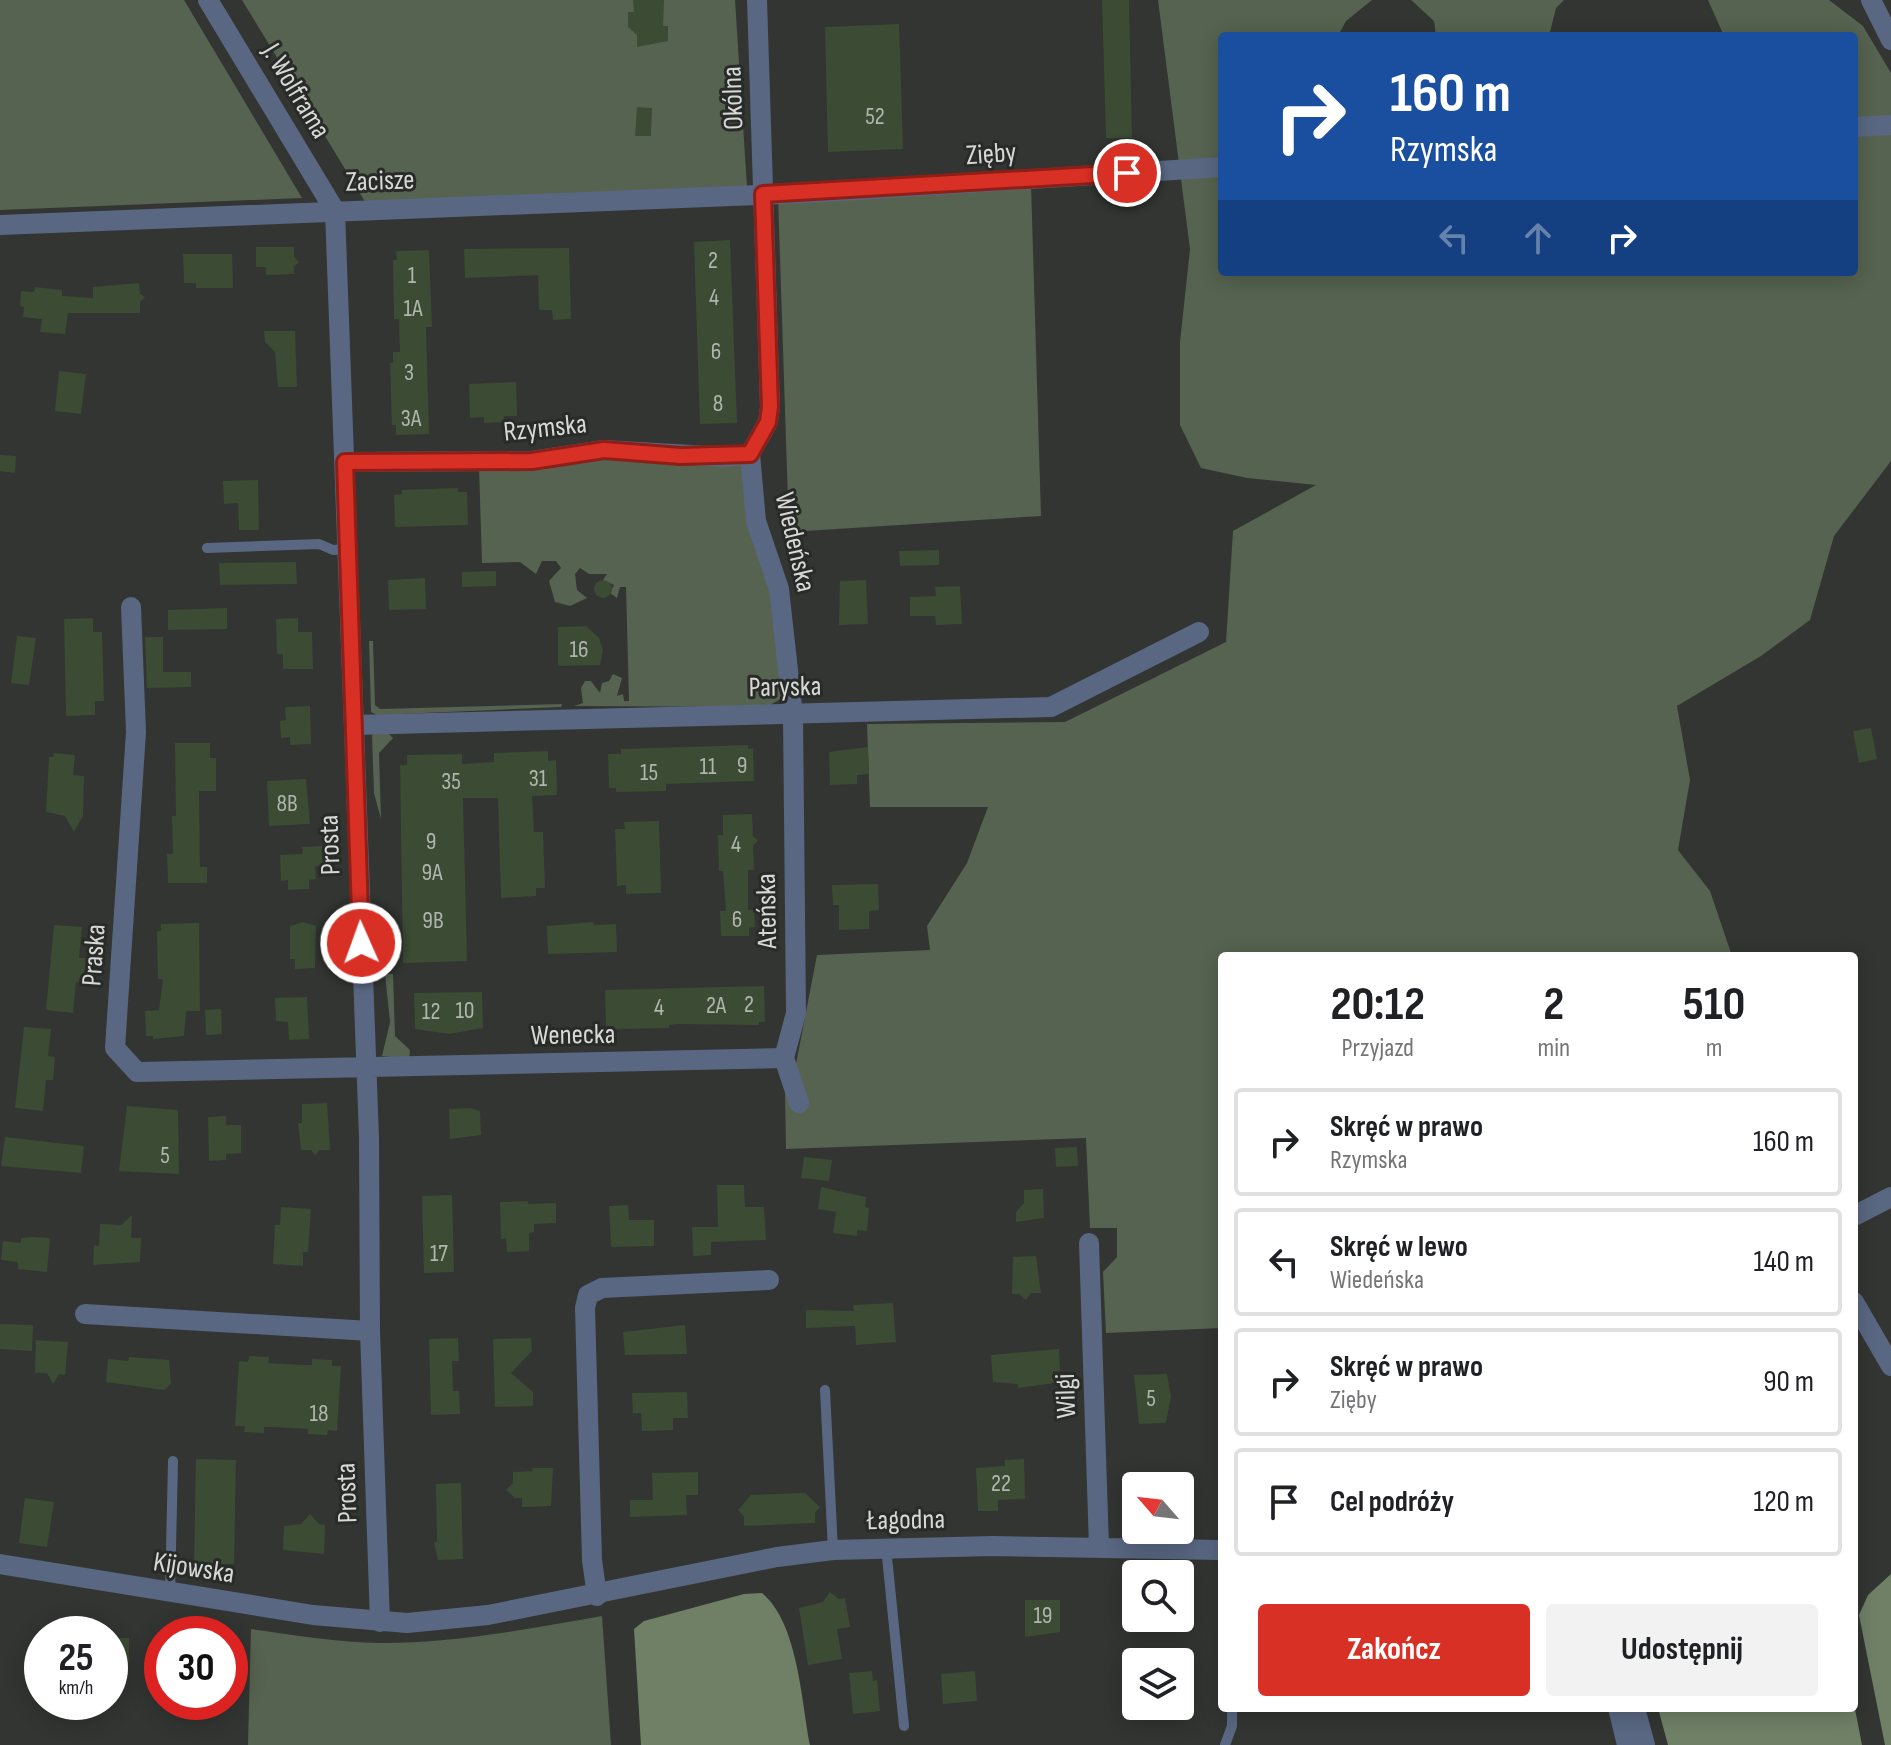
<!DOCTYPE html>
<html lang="pl">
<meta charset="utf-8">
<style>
body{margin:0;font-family:"Sofia Sans Condensed",sans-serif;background:#f2f2f2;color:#202124;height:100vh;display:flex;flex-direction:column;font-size:30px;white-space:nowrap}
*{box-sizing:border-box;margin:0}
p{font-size:26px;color:#757577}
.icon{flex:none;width:44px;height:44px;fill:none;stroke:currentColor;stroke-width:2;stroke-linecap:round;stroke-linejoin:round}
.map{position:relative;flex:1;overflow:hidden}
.side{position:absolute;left:1218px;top:952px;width:640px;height:760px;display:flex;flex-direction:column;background:#fff;border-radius:8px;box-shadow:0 4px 20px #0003}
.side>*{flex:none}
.top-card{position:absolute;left:1218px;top:32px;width:640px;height:244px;border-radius:8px;box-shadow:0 4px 20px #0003;background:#1a4fa0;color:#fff;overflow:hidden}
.needle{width:52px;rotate:298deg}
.controls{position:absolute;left:1122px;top:1472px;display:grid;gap:16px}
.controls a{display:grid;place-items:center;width:72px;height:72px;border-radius:8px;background:#fff;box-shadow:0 4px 20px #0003;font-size:40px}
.speed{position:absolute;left:24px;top:1616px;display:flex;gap:16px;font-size:40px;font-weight:700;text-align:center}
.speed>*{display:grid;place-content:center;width:104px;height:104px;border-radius:50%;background:#fff;box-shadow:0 4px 20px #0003;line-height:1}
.speed small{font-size:20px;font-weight:400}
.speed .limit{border:12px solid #d22;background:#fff;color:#111}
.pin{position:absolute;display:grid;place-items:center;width:68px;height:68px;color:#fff;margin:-34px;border:4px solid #fff;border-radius:50%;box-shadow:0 2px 8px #0007}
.me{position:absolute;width:88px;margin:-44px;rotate:358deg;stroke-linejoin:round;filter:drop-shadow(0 0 6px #0008)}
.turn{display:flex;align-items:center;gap:28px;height:168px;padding:0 40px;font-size:36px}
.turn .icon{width:104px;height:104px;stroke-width:2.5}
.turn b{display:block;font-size:56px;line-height:68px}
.lanes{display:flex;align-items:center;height:76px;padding:0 40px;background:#0003;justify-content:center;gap:40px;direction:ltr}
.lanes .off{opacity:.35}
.eta{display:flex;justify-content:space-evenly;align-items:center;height:136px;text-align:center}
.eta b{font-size:48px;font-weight:700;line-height:56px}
.action{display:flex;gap:16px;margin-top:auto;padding:16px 40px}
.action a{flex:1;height:92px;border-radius:8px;background:#d93025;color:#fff;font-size:32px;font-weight:700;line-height:92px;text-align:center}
.action a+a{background:#f2f2f2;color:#202124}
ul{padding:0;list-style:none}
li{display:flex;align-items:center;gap:24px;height:108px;margin:0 16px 12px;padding:0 24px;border:4px solid #e0e0e0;border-radius:8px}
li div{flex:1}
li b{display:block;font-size:30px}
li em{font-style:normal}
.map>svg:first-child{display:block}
.green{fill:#566350}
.water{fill:#708067}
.building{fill:#3c4b34}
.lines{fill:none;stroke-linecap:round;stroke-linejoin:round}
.service{stroke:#596782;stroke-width:10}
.minor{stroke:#596782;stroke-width:20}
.route-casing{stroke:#8d1f18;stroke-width:20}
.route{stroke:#d93025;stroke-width:14}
.labels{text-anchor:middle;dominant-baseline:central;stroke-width:6;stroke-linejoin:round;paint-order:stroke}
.number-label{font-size:24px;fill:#b0b6ae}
.street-label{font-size:28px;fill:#d7d9d7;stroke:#282b27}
</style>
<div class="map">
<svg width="1891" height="1745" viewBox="0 0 1891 1745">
<rect width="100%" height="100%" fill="#323531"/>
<path class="green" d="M0,0H184L302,198L0,210Z
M242,0H735L747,187L367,205Z
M1158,0H1372L1346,21L1338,36H1222V272H1854V36H1724L1708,0H1829L1863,26L1891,73V461L1834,536L1810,620L1761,656L1677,706L1690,780L1678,850L1710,891L1732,956H1222V1328L1106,1333L1103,1272L1117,1257V1228H1090L1086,1138L786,1149L785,1094L796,1064L817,955L930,950L927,926L967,863L988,807H870L867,724L1065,722L1226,642L1233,531L1316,485L1247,478L1201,468L1180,425V342L1190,249Z
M1411,0H1564L1556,8L1549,36H1436L1434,21Z
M1031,184L1041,516L789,532L778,197Z
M585,457L741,465L745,469L790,687L781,699L766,707L574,706L583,703L581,688L585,681H591L600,693L602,683L609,681L613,674L622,678L617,696L623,694L624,701H629L626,587H620L617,598L610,593L614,585L603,580L607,574H589L580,568L575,574L577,590L587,598L570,606L555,602L549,581L561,568L556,561H542L536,574L520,562L482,563L479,467Z
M369,641H373L375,705L380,709L562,704L561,707L377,715L371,712Z
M376,732H387L393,738L379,753L381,819L374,793L372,735Z
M385,974H393L395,1036L410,1050L409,1059L382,1056L390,1022Z
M602,1616L611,1745H248L251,1629C294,1635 337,1642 381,1643C456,1643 528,1629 602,1616Z"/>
<path class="water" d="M1891,1574V1745H1885L1859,1615L1868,1595Z
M762,1593C798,1623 801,1699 810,1745H641L634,1629L644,1621L744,1594Z
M1854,1704L1862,1745H1668L1658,1708H1854Z"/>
<path class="building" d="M633,0H664L663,26H668V41L637,47V35L628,27V12H634Z
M1102,0H1129L1132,138H1106Z
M899,24L903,149L828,152L825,27Z
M637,107L652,108L651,136H635Z
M730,240L737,423L700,424L694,242Z
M256,247H294V257L299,262L294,267V274L266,275V267H256Z
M569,248L571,319L553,320L552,310H539L538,275L465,278L464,249Z
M429,250L432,327H426L429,434L396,435V425H392L390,363H393V352H400L399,319H394L393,260H397L396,251Z
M183,254H232L233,288H196V283H184Z
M139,283L140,294L145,297L140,302V313H68L65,334L40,332L42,319L23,317L24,307L20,306L21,291L34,292L35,287L62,290V296L93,298V287Z
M264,331H295L297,387H278L275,352L265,342Z
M59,371L86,374L81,414L55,411Z
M516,382L517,416H504V422L484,423V417L470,418L469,384Z
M0,455L16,456L15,473L0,471Z
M258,480L259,530H239L238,503L224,504L223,481Z
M458,488V492H467L468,525L395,527L394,495L402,494V490Z
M939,550V565L900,566L899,551Z
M296,562L297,584L220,585L219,563Z
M496,571V586L462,587V572Z
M425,578L426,609L389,610L388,580Z
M594 589a9 9 0 1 1 18 0a9 9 0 1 1-18 0Z
M866,580L868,624L839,625L840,581Z
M960,586L962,624L936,625L935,616H910V597L936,596L935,587Z
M227,608V629L168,630V610Z
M93,618V632H102L104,701H95V715L66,716L64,619Z
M298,618V632H312L313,669H283V654H277L276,619Z
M586,626L599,638L603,650L600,665L558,666V627Z
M17,636L36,638L29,685L11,683Z
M145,637H163V672H191V687L147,688Z
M310,706L311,744L290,745V737L281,738L280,721L286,720L285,707Z
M1871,728L1877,759L1859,763L1853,731Z
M175,743H210V758H216V791H199L200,867H207V883H168L167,854H173L172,816H176Z
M748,745V749L753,748L754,781L666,784V791L616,792V788H609L608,754H621V749Z
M868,747L869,774L857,775V784L830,785L829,752Z
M548,751V761L556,760L557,795L532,796L534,832H543L545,888H536V896L501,898L498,798H463L467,961L403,963L400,765H407V755L462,754V764L494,762V753Z
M54,753L75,755L73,775L84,776L83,816L74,832L65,816L46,812L49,757H53Z
M306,779L310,824L269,826L267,781Z
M752,814L753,836L758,840L753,846L754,870H748V910H754L755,927L749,928V936H721L720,911H726L723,871H719L718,835H723V815Z
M659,821L661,893L626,894V885L617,886L615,829H625L624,822Z
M322,846L323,866H315L316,879L309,880V889L288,890V880L281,881L280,855L303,854L302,847Z
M878,884L879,910L869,911V929L839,930V905H833L832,885Z
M303,922L316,926L315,968L295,969V959H290V926Z
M593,922L594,925L616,924L617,952L548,954L547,926Z
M199,923L200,1011H186L184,1036L153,1039V1036H146L145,1011L159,1010L163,979H158L157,931H161V924Z
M54,925L82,927L79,958H86L83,983L76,982L73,1013L46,1010Z
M764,986L765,1022H759V1025L677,1024L669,1025V1028L614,1029V1026H606L605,990Z
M482,992L483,1028L449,1034L415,1029L414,993Z
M307,997L309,1039L289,1040L288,1022L276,1021L275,998Z
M221,1009L222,1034L206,1035L205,1010Z
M24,1027L51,1029L48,1056L55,1057L54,1069L53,1080H46L43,1111L15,1108Z
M327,1103L330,1150H320L315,1155L311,1150H301L298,1123H302V1104Z
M127,1106L178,1110L179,1174L119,1171Z
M470,1108L480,1111L481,1135L450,1139L449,1109Z
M226,1116V1125H241V1153L226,1154V1160L209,1161L208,1117Z
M5,1137L84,1146L81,1173L1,1166Z
M1077,1147L1078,1166L1056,1167L1055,1148Z
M804,1157L832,1160L829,1181L801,1178Z
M717,1185H744L745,1207H764L766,1240L711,1242V1255L693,1256L692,1227H718Z
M821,1187L866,1197L865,1207L869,1208L867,1231L857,1230V1236L833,1233L836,1212L818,1209Z
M1043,1189L1044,1218L1016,1222V1212L1024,1203V1190Z
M452,1195L454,1272L424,1273L422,1196Z
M528,1201V1204L556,1203V1223L534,1224V1232L529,1233V1251L507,1252L506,1238L501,1239L500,1202Z
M628,1205L629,1220H654V1246L611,1247L609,1206Z
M281,1207L311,1209L308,1252H303V1266L273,1264L275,1225H280Z
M132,1215L131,1238H141L140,1262L93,1265L94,1245L99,1246L100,1224L121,1225Z
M32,1237L50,1238L47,1272L18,1269V1262L1,1260L3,1241L21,1243V1238Z
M1036,1256L1041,1293H1031L1026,1300L1019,1294H1012L1013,1257Z
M893,1303L896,1342L856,1345L855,1326L806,1328V1310L854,1311L853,1305Z
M0,1324L33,1325L32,1351L0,1349Z
M685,1325L687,1354L625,1355L623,1332Z
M458,1338L459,1361H452L453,1391H459L460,1414L431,1415L429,1339Z
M531,1338L532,1351L511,1373L533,1392V1406L495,1407L493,1339Z
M36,1340L68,1342L65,1375L59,1374L53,1384L47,1373H35Z
M1059,1349L1060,1371H1053L1054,1383L1018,1388V1384L993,1382L991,1355Z
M249,1356L269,1357L268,1363L302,1365H312V1359L332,1360V1366H341L337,1431L328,1430L327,1435L308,1434V1429L274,1427H264V1433L244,1432L245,1426H235L239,1361L248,1362Z
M129,1357L169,1360L171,1384L164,1390L106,1382L108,1359L128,1361Z
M1167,1374L1171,1397L1166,1423L1139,1424L1134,1375Z
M687,1392L688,1418H673V1430L642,1431L641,1413H633L632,1393Z
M196,1459L236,1460L234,1564H194Z
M1024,1459L1025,1499L998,1500V1511H978L976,1468L1005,1466V1460Z
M532,1468H553L551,1506L522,1507V1498H515L506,1490L513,1483V1472L533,1471Z
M698,1472V1495H686L687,1515L630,1517V1500H653L652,1473Z
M461,1483L463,1559L438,1560L434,1542H437L436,1484Z
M805,1493L820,1507L815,1513V1523L744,1526V1516L738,1510L751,1495Z
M25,1498L54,1502L47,1547L19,1543Z
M310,1514L319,1524L325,1525L324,1554L283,1550L284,1526L301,1524Z
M830,1592L839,1599L845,1598L850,1627L837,1629L842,1659L808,1665L799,1608L823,1602Z
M1025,1600H1060V1632L1025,1637Z
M110,1638H129V1661H110Z
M872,1671L873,1681L877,1680L880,1711L853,1714L849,1673Z
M975,1671L977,1701L943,1704L941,1674Z"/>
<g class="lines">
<path class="service" d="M207,548L319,544L333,550L347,549
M825,1390L833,1550
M886,1547L904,1726
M170,1593L173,1461
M1225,1745L1232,1726V1708"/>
<path class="minor" d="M208,0L335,211L369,1138L370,1331L380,1622
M757,0L770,407L768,422L750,454L756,521L779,589L793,715L796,1013L784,1058L799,1103
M1871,0L1891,40
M1854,127L1891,125
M0,225L809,193L1222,167
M345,462L532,461L604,450L725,457L750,454
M131,607L136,732L115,1048L137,1072L784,1058
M354,725L1051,707L1199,632
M1854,1216L1891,1197
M1089,1243L1099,1547
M1854,1302L1891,1366
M85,1314L370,1331
M0,1564L313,1615L407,1623L488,1615L777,1557L833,1550L993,1546L1222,1550
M597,1596L592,1560L585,1308L588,1295L602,1288L769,1280
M1618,1708L1627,1745
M1635,1708L1645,1745"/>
</g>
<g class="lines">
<g class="route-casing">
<path id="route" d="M361,943L345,462L532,461L604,450L681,456L750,454L768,422L770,407L763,194L1127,173"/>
</g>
<use href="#route" class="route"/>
</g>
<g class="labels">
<g class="number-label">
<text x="875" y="116">52</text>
<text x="713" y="260">2</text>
<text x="412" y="275">1</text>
<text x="714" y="297">4</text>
<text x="413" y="308">1A</text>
<text x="716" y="351">6</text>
<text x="409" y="372">3</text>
<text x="718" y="403">8</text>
<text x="411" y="418">3A</text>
<text x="579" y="649">16</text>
<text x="742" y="765">9</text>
<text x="708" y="766">11</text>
<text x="649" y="772">15</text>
<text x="538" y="778">31</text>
<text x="451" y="781">35</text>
<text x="287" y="803">8B</text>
<text x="431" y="841">9</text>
<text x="736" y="844">4</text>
<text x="432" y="872">9A</text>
<text x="737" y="919">6</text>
<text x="433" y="920">9B</text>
<text x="749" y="1004">2</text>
<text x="716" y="1005">2A</text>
<text x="659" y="1007">4</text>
<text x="465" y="1010">10</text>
<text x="431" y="1011">12</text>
<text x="165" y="1155">5</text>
<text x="439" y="1253">17</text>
<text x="1151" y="1398">5</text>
<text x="319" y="1413">18</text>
<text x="1001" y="1483">22</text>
<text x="1043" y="1615">19</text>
</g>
<g class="street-label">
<text transform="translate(296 91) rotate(59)">J. Wolframa</text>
<text transform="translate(733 98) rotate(-92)">Okólna</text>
<text transform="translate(991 154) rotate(-4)">Zięby</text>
<text transform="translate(380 181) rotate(-2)">Zacisze</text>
<text transform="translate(545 428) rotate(-6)">Rzymska</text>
<text transform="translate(795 542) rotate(77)">Wiedeńska</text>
<text transform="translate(785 687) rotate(-1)">Paryska</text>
<text transform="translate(330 845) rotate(-92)">Prosta</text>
<text transform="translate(767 911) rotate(-91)">Ateńska</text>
<text transform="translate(94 955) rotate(-86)">Praska</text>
<text transform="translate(573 1035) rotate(-1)">Wenecka</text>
<text transform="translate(1066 1396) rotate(-92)">Wilgi</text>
<text transform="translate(347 1493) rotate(-92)">Prosta</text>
<text transform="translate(906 1520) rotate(-1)">Łagodna</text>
<text transform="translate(194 1568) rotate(9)">Kijowska</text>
</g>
</g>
</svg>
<div class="controls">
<a><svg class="needle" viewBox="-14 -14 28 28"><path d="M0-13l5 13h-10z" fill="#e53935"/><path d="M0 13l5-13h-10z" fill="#757577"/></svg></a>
<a><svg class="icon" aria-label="search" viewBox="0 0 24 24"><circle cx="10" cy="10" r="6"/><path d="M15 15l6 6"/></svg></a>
<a><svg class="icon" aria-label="layers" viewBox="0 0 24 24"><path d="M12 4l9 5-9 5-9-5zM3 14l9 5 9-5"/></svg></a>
</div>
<div class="speed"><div>25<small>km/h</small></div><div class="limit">30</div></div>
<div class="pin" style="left:1127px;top:173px;background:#d93025"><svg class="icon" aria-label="arrive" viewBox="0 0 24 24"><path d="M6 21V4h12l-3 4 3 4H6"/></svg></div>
<svg class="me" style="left:361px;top:943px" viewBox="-20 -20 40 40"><circle r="17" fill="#d93025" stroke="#fff" stroke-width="3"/><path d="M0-11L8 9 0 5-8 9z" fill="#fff"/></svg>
<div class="top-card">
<div class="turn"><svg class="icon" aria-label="right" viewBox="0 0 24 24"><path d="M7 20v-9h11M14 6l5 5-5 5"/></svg><div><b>160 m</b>Rzymska</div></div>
<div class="lanes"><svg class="icon off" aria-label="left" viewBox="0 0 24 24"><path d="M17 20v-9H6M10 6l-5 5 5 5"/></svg><svg class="icon off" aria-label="ahead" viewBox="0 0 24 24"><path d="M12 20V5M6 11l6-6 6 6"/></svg><svg class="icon" aria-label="right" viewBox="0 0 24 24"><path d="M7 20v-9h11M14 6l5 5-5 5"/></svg></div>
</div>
<section class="side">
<div class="eta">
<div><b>20:12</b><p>Przyjazd</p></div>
<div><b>2</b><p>min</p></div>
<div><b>510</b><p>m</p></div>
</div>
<ul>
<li><svg class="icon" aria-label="right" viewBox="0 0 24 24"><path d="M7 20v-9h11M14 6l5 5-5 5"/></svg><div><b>Skręć w prawo</b><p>Rzymska</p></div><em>160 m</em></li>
<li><svg class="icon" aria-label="left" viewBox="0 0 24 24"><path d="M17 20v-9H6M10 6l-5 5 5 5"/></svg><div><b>Skręć w lewo</b><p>Wiedeńska</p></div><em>140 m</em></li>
<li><svg class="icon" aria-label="right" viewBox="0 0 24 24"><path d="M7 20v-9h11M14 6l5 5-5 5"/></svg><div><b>Skręć w prawo</b><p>Zięby</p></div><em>90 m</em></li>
<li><svg class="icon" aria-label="arrive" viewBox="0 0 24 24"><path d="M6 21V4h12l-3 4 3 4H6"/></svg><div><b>Cel podróży</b></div><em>120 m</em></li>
</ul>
<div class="action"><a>Zakończ</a><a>Udostępnij</a></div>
</section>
</div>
